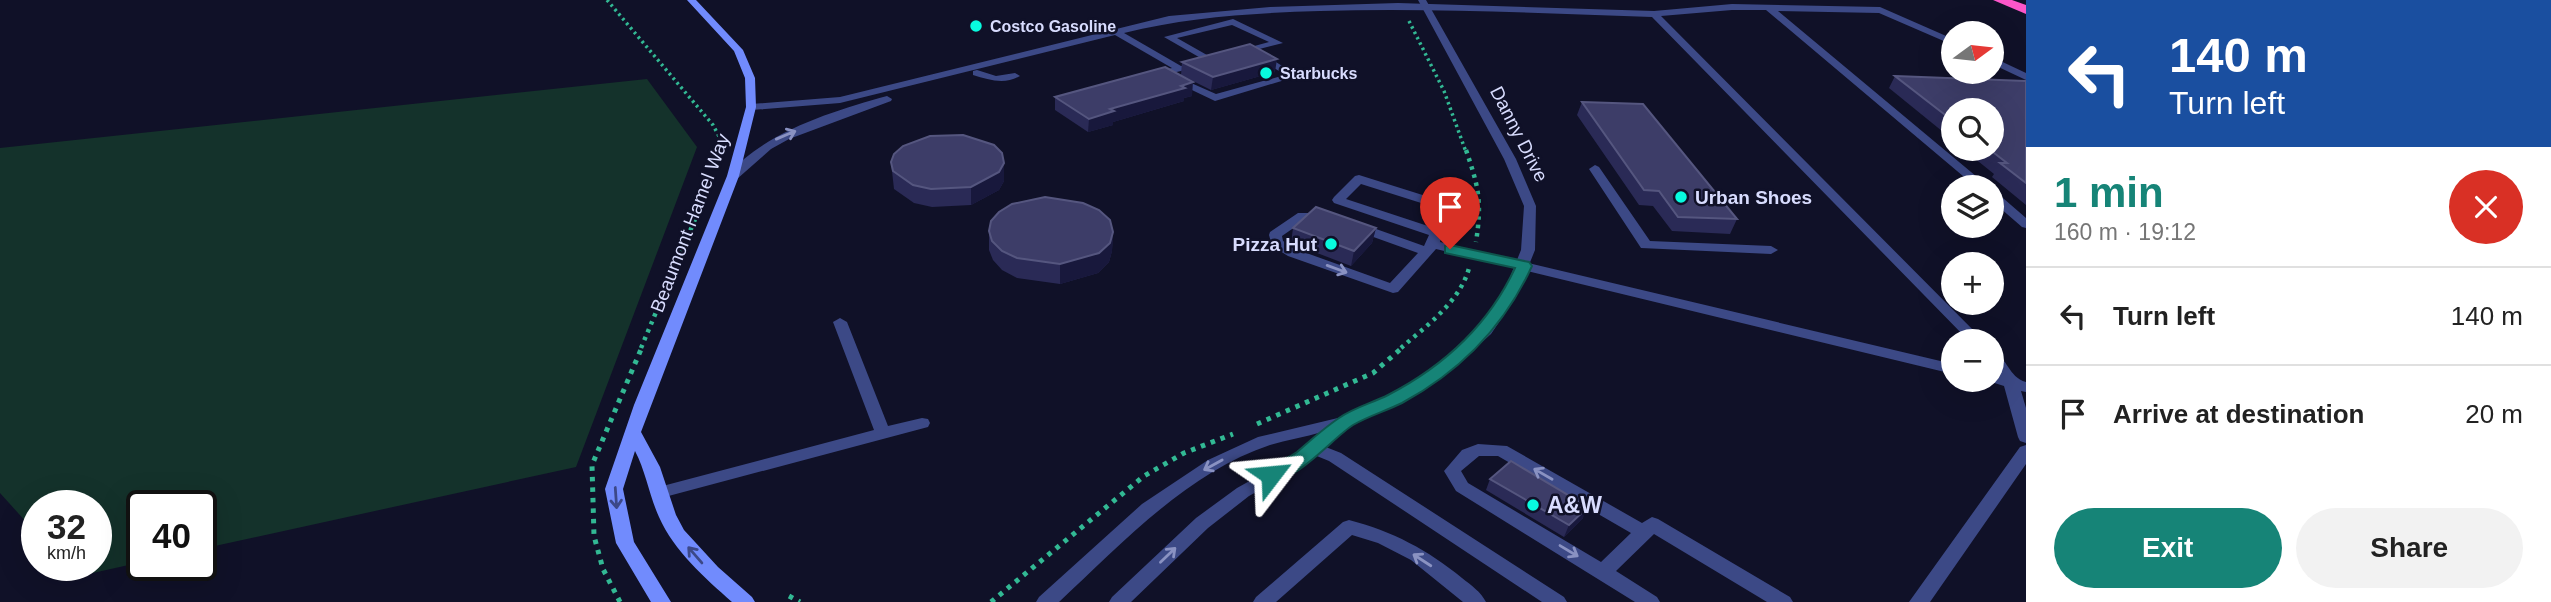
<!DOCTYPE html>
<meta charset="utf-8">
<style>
body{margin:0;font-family:Arial,sans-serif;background:#f2f2f2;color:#222;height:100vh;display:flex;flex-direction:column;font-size:26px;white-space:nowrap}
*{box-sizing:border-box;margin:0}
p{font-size:23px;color:#767676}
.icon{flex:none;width:38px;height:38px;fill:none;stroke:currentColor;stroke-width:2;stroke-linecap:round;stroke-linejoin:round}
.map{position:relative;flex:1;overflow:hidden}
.sheet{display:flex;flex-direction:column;background:#fff;width:525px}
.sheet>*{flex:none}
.banner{background:#1a4fa0;color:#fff;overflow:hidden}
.needle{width:46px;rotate:75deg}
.fabs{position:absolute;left:1941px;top:21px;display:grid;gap:14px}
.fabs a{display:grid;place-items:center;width:63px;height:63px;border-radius:50%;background:#fff;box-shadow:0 7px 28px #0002;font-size:35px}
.speed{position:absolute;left:21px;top:490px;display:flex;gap:14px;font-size:35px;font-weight:700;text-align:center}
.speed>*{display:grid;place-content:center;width:91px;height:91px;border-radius:50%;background:#fff;box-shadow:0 7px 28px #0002;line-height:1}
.speed small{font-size:18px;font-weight:400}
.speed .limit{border:4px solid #111;border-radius:10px;background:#fff;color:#111}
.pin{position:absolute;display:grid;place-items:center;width:60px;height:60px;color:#fff;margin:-72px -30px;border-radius:50% 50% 50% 0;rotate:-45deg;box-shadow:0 0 7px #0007}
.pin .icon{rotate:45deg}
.me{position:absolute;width:77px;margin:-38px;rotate:61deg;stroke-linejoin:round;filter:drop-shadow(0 0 5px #0008)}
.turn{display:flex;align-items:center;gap:24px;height:147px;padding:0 28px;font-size:32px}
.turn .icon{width:91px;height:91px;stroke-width:2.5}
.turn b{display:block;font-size:49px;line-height:60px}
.round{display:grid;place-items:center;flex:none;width:74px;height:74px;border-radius:37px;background:#f2f2f2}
.overview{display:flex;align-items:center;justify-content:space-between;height:119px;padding:0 28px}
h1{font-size:42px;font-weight:600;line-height:52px;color:#168477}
.primary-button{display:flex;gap:14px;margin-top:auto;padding:14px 28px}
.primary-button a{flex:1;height:80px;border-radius:42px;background:#168477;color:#fff;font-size:28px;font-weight:600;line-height:80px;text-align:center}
.primary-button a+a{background:#f2f2f2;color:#222}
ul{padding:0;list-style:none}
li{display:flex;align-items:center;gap:21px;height:98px;padding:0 28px;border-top:2px solid #e0e0e0}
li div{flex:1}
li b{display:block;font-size:26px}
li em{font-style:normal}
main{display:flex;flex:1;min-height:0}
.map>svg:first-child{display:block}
.green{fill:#14322b}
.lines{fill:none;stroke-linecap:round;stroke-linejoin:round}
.path-far2{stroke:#32b994;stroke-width:3.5;stroke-dasharray:2.5 3.5;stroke-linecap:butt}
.path-far1{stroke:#32b994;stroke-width:4.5;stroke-dasharray:3.5 5;stroke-linecap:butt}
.path{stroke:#32b994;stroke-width:5;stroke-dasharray:4.5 6;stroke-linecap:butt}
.service{fill:#3c4986;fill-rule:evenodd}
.tertiary{fill:#3c4986;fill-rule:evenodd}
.secondary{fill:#718bfd;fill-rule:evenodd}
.motorway{fill:#fc56c9;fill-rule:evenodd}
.wall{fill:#2a2a56}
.shaded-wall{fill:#18183c}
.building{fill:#3d3d68;stroke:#55567f;stroke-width:2}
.oneway{stroke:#8a92c2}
.oneway2{stroke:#3c4888}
.route{fill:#168477;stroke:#0e564d;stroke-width:2}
.poi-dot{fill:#08fbdf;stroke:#101128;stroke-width:2.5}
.labels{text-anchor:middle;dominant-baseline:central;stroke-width:5;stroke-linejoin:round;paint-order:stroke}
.far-poi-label{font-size:16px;font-weight:bold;fill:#d8dcfe;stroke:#101128;text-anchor:start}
.street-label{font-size:19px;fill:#d8dcfe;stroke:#101128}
.poi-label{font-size:19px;font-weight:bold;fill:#d8dcfe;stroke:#101128;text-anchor:start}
.near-poi-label{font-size:23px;font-weight:bold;fill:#d8dcfe;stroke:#101128;text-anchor:start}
</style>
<main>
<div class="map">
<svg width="2026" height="602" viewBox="0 0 2026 602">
<rect width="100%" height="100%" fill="#101128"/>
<path class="green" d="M647,79L697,147L576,467L201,549V506H142V562L75,577L64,565H96V506H37V534L0,493V148Z"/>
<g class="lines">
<path class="path-far2" d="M607,0L713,125L723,144
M1409,21L1444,91L1466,152"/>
<path class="path-far1" d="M1466,150C1479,188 1482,202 1476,242
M641,348L701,205
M1401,348C1426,326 1460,302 1469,268"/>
<path class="path" d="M1257,424L1373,373L1403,347
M789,596L800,602
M620,602L603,569L594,536L592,465L642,347
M991,602L1144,476L1184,453L1233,434"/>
<path class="service" d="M1398,3L1654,11L1732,4L1880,7L1953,39V45L1879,13L1778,11L1989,187H1976L1766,10H1732L1661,16L1984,341H1969L1652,17C1541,13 1431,8 1320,11C1254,13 1188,17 1124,33L1181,66L1203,62V66L1150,78V74L1172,68L1115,35L840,103L751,110L746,107L751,104L840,97L1169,16L1270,7Z
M1233,19L1283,43L1236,55V51L1269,42L1232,25L1177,38L1214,59V63L1211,64L1164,37Z
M1260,52L1298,76L1215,101L1173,81L1182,79L1216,94L1285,75L1257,57V53Z
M1992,57L2026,73V80L1992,64Z
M977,70L996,76L1015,73L1020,76C1005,85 989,80 973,75V71Z
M887,96L892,99L891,101L789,139L771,149L737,179L733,180L727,176C764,132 833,111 887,96Z
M1595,165L1599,167L1650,241L1771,246L1778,250L1771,254L1641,248L1589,169Z
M1359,175L1448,203L1450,206L1440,242L1953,364V374L1436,249L1398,292L1393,293L1288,256L1272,246L1269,235L1270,232L1298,213H1329L1331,216L1329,219L1305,220L1282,236L1283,241L1298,250L1390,283L1418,253L1354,230L1352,227L1354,224H1362L1424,246L1429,235L1334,203L1332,200L1334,197L1355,176ZM1361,184L1437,208L1431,227L1346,199Z
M1992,191L1996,192L2026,218V228L2022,227L1992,201Z
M840,318L847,322L888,426L922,418L928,419L930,423L928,427L661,498L655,496L652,492L655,488L874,430L833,322Z
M1992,352C2008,357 2008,377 2026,382V392L2021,391L2026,408V443L2020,441L2018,437L2004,386L1985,380H1992V373L1997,374L1992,367Z
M1313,442L1341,453L1564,597L1567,602H1542L1329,461L1307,452L1305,448L1307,444Z
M1478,444L1507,446L1642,523L1652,517L1658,519L1790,597L1793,602H1767L1654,534L1616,571L1657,597L1660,602H1635L1456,491L1444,471L1462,450ZM1479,456H1498L1631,533L1601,562L1468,483L1461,471Z
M2026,445V464L1930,602H1909L2020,447Z
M1349,520C1392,531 1428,550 1462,578C1471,585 1481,592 1486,602H1463L1411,560L1378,543L1352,535L1276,602H1253L1256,597L1343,522Z"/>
<path class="tertiary" d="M1418,0H1426L1516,159L1536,206L1535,250L1516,297L1491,334L1445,375L1400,403L1350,426L1303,466L1249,496L1208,528L1131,602H1109L1112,597L1196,518L1237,488L1291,458L1322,432C1305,437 1287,440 1270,445C1188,472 1120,545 1059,602H1036L1039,597L1142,504L1208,460L1258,437L1342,417L1388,395L1435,369L1481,328L1502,297L1521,250L1524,206L1504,159Z"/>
<path class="secondary" d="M687,0H696L743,50L755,78L756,107L739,176L641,432L660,467L676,515L684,530L718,567L752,597L755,602H732C705,578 674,551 659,517C649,495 646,472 635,451L623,489L634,542L671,602H651L616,543L605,489L634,405L727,176L746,107L745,78L734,51Z"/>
<path class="motorway" d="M1993,0H2012L2026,5V14Z"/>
</g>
<path class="wall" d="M1182,62L1275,72L1211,90L1181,75Z
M1895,76L2026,81V205L1992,177L1994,174L1963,149H1992L1953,110V140L1889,88Z
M1192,96L1184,98V101L1113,122V125L1088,132L1055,110V97Z
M1582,102L1737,219L1730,234L1672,231L1653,206L1639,205L1577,115Z
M891,162L1004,181L999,190L971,205L932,207L914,203L894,189Z
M1293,228H1376L1372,243L1351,266L1291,243Z
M989,231L1113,232L1112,251L1109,262L1098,273L1060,284L1017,278L1002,270L993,260L989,250Z
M1490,479L1583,518L1564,537L1486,490Z"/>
<path class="shaded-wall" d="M1277,59L1275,72L1211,90L1213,77Z
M1193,82L1192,96L1184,98V101L1113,122V125L1088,132L1089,119L1110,109Z
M1004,163V181L999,190L971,205V187Z
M1376,228L1372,243L1351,266L1354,251Z
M1113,232L1112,251L1109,262L1098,273L1060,284V264Z
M1588,507L1583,518L1564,537L1569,525Z"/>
<path class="building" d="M1250,44L1277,59L1213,77L1182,62Z
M1165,67L1193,82L1181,86L1185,88L1110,109L1114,111L1089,119L1055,97Z
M1895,76L2026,81V183L2000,163H2007L1989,149H1992V110H1953V121Z
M1582,102L1643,104L1737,219L1678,217L1659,191L1644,190Z
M963,135L994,145L1002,153L1004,163L999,172L971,187L931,189L913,185L893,171L891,162L894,154L903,146L930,136Z
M1045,197L1083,203L1099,210L1110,220L1113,232L1110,243L1099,253L1060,264L1017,258L1002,251L992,241L989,231L991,221L999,212L1012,204Z
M1316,207L1376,228L1354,251L1293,228Z
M1511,461L1588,507L1569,525L1490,479Z"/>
<defs><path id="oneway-shaft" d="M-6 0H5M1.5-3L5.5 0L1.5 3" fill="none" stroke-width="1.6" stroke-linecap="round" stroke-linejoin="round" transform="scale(1.75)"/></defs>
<g class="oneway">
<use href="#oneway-shaft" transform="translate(786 135) rotate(-23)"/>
<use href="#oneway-shaft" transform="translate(1337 269) rotate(20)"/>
<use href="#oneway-shaft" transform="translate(1213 465) rotate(151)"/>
<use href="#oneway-shaft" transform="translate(1543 474) rotate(-150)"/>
<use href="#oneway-shaft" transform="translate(1569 551) rotate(31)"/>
<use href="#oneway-shaft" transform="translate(1168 555) rotate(-44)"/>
<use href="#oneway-shaft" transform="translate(1422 560) rotate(-147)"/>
</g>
<g class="oneway2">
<use href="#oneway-shaft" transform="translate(616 498) rotate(86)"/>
<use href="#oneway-shaft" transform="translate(695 555) rotate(-131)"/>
</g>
<path class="route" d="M1450,245L1529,262L1532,266C1504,327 1461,371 1402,403C1386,411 1368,416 1353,425C1331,439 1292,488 1264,480L1261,475C1268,464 1286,460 1297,452C1311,440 1324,428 1339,418C1353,408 1372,403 1388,395C1444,366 1488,326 1515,268L1445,253V246Z"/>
<g class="poi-dot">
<circle cx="976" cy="26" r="7"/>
<circle cx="1266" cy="73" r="7"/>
<circle cx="1681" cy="197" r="7"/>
<circle cx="1331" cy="244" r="7"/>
<circle cx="1533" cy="505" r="7"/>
</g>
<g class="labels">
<g class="far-poi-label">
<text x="990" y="26">Costco Gasoline</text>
<text x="1280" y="73">Starbucks</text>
</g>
<g class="street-label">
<text transform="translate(1519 134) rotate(63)">Danny Drive</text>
<text transform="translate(690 223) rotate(-69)">Beaumont Hamel Way</text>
</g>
<g class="poi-label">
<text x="1695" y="197">Urban Shoes</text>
<text x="1317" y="244" text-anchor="end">Pizza Hut</text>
</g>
<g class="near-poi-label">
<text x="1547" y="505">A&amp;W</text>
</g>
</g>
</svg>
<div class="fabs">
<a><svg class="needle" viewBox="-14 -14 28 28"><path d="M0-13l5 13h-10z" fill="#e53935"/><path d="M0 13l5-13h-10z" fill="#767676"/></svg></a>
<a><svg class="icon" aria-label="search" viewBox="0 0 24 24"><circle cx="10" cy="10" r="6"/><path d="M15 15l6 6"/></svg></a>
<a><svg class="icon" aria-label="layers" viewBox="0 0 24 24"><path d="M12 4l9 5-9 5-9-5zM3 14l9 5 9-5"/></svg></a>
<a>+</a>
<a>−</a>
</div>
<div class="speed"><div>32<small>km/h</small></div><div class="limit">40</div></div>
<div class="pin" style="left:1450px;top:249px;background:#d93025"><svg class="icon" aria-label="arrive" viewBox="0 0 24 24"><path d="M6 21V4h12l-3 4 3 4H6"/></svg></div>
<svg class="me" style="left:1271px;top:475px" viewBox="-20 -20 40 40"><path d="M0-17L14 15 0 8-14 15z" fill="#168477" stroke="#fff" stroke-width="4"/></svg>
</div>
<section class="sheet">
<div class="banner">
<div class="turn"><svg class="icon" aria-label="left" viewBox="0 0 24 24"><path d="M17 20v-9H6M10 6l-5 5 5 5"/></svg><div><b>140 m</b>Turn left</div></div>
</div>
<div class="overview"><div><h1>1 min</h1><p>160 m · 19:12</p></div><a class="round" style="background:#d93025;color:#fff"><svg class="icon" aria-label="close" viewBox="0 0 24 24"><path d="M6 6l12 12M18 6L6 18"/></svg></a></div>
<ul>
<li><svg class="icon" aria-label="left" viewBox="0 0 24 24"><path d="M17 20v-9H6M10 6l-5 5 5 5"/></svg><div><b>Turn left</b></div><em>140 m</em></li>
<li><svg class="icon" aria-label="arrive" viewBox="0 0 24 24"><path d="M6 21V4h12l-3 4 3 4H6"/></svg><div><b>Arrive at destination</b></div><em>20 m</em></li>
</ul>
<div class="primary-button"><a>Exit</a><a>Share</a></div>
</section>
</main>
